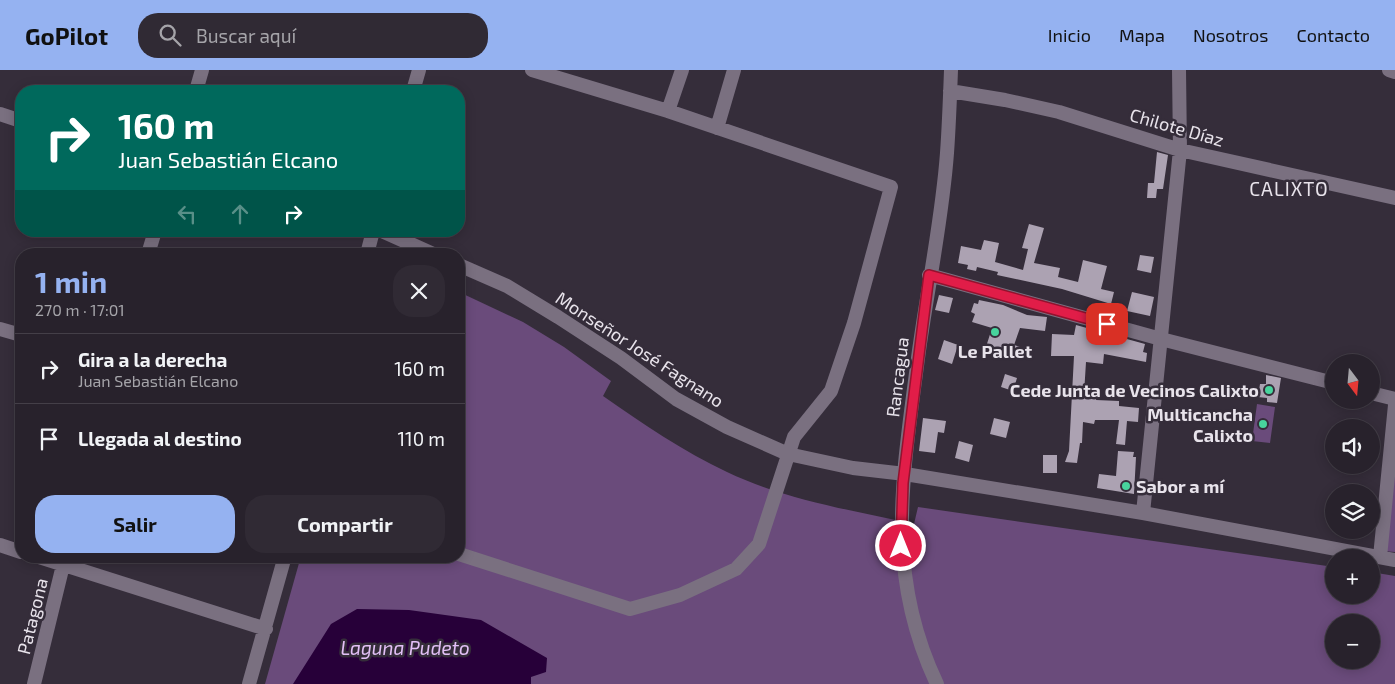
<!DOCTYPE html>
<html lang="es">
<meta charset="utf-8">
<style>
body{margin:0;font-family:"Exo 2",sans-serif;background:#302a34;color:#f1f3f6;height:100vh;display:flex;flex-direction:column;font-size:19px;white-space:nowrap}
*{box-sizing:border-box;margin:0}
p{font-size:16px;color:#a5a4a9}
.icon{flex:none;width:28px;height:28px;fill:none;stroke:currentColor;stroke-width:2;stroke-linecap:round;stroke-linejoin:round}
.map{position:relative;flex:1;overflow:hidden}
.side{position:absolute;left:15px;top:178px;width:450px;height:315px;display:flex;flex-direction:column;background:#28222c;border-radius:20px;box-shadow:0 2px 12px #0003,0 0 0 1px #443f48}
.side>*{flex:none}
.hud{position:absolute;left:15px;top:15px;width:450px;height:152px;border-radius:20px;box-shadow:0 2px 12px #0003,0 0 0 1px #443f48;background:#00695c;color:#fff;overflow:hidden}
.needle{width:32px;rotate:164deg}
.tools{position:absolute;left:1325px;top:284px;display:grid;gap:10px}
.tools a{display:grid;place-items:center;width:55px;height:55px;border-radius:50%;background:#28222c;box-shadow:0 2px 12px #0003,0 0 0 1px #443f48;font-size:25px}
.pin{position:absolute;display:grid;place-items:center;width:42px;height:42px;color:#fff;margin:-21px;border-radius:10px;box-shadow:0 2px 8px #0006}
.me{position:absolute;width:55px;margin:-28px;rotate:0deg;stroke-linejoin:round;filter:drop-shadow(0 0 4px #0008)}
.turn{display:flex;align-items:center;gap:18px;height:105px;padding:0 20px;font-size:22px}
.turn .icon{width:65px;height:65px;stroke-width:2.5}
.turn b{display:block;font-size:35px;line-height:42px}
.lanes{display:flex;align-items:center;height:48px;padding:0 20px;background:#0003;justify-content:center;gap:25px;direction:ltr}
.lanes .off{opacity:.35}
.round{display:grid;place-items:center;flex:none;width:52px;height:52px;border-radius:20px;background:#302a34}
.summary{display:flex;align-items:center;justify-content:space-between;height:85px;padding:0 20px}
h1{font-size:30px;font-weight:700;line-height:38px;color:#95b2f1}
.action{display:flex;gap:10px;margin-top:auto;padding:10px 20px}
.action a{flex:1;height:58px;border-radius:20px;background:#95b2f1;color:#111;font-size:20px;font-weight:700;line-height:58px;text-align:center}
.action a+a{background:#302a34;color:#f1f3f6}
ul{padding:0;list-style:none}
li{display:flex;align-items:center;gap:15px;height:70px;padding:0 20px;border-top:1px solid #443f48}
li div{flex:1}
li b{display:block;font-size:19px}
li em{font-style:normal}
header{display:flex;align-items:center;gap:30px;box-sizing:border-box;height:70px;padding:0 25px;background:#95b2f1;color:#111}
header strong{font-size:24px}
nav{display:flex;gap:28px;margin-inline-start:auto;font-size:18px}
.search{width:350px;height:45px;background:#302a34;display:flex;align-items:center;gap:12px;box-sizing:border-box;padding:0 18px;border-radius:20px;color:#a5a4a9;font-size:19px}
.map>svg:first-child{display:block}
.green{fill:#6a4b7b;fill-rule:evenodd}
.water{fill:#270039}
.building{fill:#aca2b2}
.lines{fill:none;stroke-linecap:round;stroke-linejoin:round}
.path{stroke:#8f8893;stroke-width:2;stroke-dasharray:4 2.5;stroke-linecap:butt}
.minor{stroke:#7a7080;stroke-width:14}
.route-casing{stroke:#92132f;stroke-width:12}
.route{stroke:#e11d48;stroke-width:9}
.poi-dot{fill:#48d49d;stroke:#352d3a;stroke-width:2}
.labels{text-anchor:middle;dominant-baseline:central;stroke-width:5;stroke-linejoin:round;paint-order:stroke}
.street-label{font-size:18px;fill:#e8e3eb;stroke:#352d3a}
.poi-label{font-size:18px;font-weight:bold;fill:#e8e3eb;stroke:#352d3a;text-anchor:end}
.neighbourhood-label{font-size:19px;letter-spacing:1px;fill:#e8e3eb;stroke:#352d3a}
.water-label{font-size:19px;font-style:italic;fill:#e3c0f7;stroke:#352d3a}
</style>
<header>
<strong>GoPilot</strong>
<div class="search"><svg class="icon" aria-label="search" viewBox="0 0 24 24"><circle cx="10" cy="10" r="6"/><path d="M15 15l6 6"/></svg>Buscar aquí</div>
<nav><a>Inicio</a><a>Mapa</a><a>Nosotros</a><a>Contacto</a></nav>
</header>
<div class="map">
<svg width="1395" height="614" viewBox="0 0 1395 614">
<rect width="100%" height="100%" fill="#352d3a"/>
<path class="green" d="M459,222L523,252L564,277L611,311L603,326C642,353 684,382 727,402C786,430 851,440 914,454L918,437L1334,497V525H1371V502L1395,506V614H265L301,486H459L461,417L459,416ZM1334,552H1371V590H1334Z
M1257,334L1275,337L1270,373L1252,371Z
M1395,384V482L1382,481Z"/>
<path class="water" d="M357,539L409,540L481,550L547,588L546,602L531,607V614H293L331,554Z"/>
<path class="building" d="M1157,82L1168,85L1163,119H1157L1156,128H1147L1148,113H1154Z
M1029,154L1044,158L1034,193L1060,198L1058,207L1078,212L1083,190L1107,196L1101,219L1114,222L1111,234L1062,219L997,205L998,202L977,197L976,201L967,199L968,195L958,193L961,176L981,180L984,170L999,173L995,192L1023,200L1028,179L1022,178Z
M1140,185L1154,187L1151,203L1137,200Z
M1132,222L1154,227L1150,246L1127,241Z
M939,225L953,228L949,243L935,240Z
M979,230L1003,235L1027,245L1047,247L1045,261L1020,258L1014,275L1023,278L1019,290L985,280L992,258L972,252L975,244L971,242L974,233L978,234Z
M1076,255L1145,274L1143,282L1147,283L1146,292L1104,284L1103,294L1086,292L1084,324L1097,325L1096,330L1119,331V336L1139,338L1138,352L1127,351L1125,375L1116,374L1119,350H1095L1094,354L1083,352L1082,373H1080L1077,393L1065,392L1069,381L1074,286H1051L1052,264L1074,265Z
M944,270L958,275L952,294L938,289Z
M1005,304L1017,308L1013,321L1001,317Z
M1266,305L1281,308L1277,333L1267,332V328L1258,327L1260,314H1266Z
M923,348L946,351L944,363L938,362L935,383L919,381Z
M994,348L1010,352L1006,368L990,364Z
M959,371L973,375L969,392L955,388Z
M1118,381L1134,382L1133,387H1136L1134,424L1097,418L1099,404L1116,406Z
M1043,385H1057V403H1043Z"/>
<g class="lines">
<path class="path" d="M344,161L360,166"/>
<path class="minor" d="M1389,0L1395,2
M196,21L202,0
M413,21L419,0
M950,21L1005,30L1059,42L1180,80L1395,128
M668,41L682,0
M0,44L21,51
M717,58L734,0
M382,161L433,184
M148,184L155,161
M367,184L373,161
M459,195L507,216L558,247L621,288L676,329L727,357L788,384L853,398L905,404L1143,443L1395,490
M929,205L1161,269L1334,313
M0,259L21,265
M1371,323L1395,329
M1143,443L1180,80L1179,0
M0,475L21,482
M459,484L630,539L680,525L736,499L759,474L794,367L831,321L854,253L891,117L668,41L532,0
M36,486L266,559
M1380,487L1395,335
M34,614L65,487
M249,614L285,486
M937,614C884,503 903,405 918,288C927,220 942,152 947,83C949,55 950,28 951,0"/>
</g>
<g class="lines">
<g class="route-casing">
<path id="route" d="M901,476L903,413L929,205L1107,254"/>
</g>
<use href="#route" class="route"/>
</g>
<g class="poi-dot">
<circle cx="995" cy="262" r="5"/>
<circle cx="1269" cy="320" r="5"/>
<circle cx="1263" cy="354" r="5"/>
<circle cx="1126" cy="416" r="5"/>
</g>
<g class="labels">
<g class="street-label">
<text transform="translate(1177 57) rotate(16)">Chilote Díaz</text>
<text transform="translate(640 279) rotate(33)">Monseñor José Fagnano</text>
<text transform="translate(897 307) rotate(-83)">Rancagua</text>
<text transform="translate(32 546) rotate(-76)">Patagona</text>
</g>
<g class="poi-label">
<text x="995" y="281" text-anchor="middle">Le Pallet</text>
<text x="1259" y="320">Cede Junta de Vecinos Calixto</text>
<text x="1253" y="344">Multicancha<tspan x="1253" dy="21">Calixto</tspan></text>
<text x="1136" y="416" text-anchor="start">Sabor a mí</text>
</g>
<g class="neighbourhood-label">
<text x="1289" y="118">CALIXTO</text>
</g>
<g class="water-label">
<text x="405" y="577">Laguna Pudeto</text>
</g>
</g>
</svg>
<div class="tools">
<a><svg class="needle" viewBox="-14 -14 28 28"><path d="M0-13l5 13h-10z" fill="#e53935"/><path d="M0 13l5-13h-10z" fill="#a5a4a9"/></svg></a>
<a><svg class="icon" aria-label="sound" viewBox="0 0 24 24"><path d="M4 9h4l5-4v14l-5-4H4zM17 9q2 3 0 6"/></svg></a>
<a><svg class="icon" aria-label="layers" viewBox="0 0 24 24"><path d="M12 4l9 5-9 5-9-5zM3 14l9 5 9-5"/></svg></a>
<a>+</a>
<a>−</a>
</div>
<div class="pin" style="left:1107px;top:254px;background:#d93025"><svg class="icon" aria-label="arrive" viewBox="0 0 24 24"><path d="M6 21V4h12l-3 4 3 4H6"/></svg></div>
<svg class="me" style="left:901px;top:476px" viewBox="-20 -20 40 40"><circle r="17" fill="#e11d48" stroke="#fff" stroke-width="3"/><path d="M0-11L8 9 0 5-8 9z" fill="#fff"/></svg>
<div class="hud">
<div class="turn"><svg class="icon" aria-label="right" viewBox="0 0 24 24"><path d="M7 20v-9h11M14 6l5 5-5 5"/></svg><div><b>160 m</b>Juan Sebastián Elcano</div></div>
<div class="lanes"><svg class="icon off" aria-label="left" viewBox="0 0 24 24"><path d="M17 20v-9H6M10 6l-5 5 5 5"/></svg><svg class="icon off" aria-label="ahead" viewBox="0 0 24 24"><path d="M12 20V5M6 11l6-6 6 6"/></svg><svg class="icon" aria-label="right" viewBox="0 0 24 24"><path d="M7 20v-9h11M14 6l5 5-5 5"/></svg></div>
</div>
<section class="side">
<div class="summary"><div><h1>1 min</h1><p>270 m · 17:01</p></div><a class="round"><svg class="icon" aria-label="close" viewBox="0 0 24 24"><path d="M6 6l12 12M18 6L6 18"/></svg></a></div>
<ul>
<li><svg class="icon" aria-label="right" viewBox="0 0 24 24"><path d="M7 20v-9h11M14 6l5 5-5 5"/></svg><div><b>Gira a la derecha</b><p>Juan Sebastián Elcano</p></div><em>160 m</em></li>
<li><svg class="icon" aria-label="arrive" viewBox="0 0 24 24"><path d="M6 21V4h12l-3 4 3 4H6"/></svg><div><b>Llegada al destino</b></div><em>110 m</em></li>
</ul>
<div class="action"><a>Salir</a><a>Compartir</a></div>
</section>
</div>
